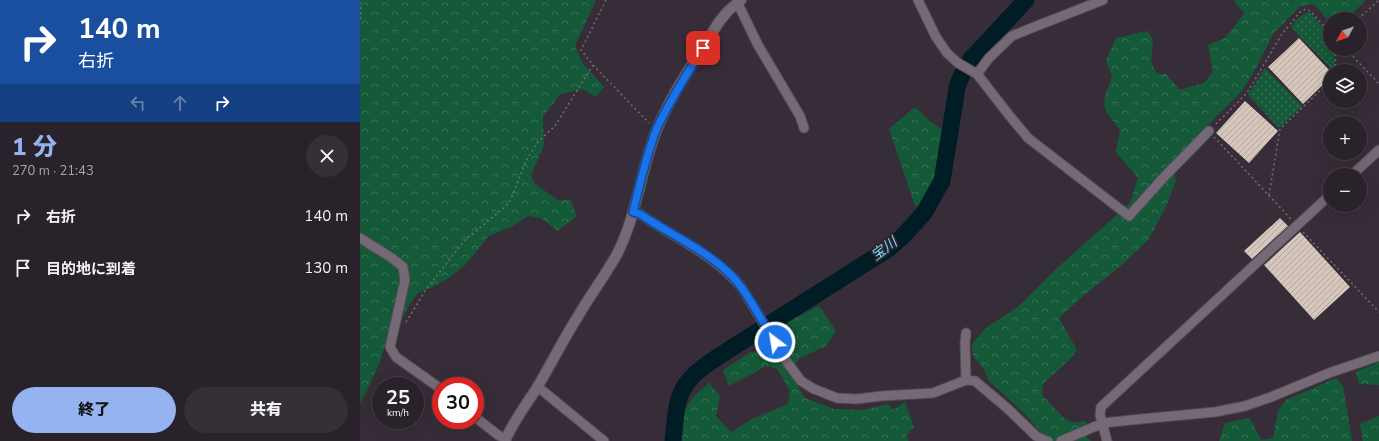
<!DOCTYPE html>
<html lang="ja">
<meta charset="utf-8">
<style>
body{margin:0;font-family:"Nunito Sans","Noto Sans JP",sans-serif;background:#352f36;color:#f1f3f6;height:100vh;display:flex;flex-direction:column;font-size:15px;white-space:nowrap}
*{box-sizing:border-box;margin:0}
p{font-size:13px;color:#a5a4a8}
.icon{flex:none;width:22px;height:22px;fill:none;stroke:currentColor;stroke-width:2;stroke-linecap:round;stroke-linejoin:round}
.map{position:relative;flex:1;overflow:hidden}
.panel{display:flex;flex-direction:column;background:#29222a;width:360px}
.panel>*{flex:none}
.hud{background:#1a4fa0;color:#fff;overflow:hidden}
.needle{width:26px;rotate:230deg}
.fabs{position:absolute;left:963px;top:12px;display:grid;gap:8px}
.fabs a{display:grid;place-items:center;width:44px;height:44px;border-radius:50%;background:#29222a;box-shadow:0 4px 16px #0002,0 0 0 1px #453f47;font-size:20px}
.speed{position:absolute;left:12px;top:377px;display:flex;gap:8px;font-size:20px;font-weight:700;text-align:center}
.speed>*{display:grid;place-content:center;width:52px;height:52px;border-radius:50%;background:#29222a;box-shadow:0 4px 16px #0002,0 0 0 1px #453f47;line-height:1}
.speed small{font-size:10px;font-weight:400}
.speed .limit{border:6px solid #d22;background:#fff;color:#111}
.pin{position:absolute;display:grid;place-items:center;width:34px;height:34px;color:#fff;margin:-17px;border-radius:8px;box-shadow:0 2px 6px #0006}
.me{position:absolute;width:44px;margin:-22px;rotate:329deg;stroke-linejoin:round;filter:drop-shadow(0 0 3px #0008)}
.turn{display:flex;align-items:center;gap:14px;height:84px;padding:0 12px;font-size:18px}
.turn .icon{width:52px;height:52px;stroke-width:2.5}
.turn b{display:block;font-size:28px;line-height:34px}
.lanes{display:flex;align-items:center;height:38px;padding:0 12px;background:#0003;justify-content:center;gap:20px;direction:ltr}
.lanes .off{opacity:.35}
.round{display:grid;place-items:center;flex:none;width:42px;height:42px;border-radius:21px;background:#352f36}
.summary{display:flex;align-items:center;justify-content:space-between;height:68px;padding:0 12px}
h1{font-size:24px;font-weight:800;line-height:30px;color:#95b2f1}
.primary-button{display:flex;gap:8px;margin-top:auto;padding:8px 12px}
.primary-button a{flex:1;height:46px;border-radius:24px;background:#95b2f1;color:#111;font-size:16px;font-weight:800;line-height:46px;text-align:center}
.primary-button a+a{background:#352f36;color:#f1f3f6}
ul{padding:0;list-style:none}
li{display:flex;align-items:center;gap:12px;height:52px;padding:0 12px}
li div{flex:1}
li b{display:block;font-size:15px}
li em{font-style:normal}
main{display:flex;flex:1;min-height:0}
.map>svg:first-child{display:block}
.grass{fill:url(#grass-dots)}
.forest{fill:url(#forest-crowns)}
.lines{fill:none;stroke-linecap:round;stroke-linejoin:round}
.river{stroke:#001d25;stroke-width:17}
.building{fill:url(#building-hatch)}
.street-casing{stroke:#534b54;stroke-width:11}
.secondary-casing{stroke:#534b54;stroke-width:12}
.path{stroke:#746c75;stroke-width:1.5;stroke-dasharray:2 3;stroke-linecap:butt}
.street{stroke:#746975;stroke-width:9}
.secondary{stroke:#746975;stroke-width:10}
.route-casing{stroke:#114b97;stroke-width:10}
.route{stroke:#1a73e8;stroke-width:7}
.labels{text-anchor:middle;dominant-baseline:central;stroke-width:4;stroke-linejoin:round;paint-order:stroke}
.water-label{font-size:14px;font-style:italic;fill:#75dcf8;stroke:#2d232e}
</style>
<main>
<section class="panel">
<div class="hud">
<div class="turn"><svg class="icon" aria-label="right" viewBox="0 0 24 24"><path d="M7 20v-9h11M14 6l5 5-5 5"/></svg><div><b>140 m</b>右折</div></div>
<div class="lanes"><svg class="icon off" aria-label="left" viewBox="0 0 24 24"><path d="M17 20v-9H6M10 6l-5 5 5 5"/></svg><svg class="icon off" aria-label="ahead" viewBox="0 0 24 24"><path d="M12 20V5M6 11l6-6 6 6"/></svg><svg class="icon" aria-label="right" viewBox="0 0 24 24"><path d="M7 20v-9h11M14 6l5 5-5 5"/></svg></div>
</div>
<div class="summary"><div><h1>1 分</h1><p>270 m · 21:43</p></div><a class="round"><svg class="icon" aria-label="close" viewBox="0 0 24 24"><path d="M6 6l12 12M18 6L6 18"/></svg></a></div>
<ul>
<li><svg class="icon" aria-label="right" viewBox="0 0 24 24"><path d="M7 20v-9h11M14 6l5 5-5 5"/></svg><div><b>右折</b></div><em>140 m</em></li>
<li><svg class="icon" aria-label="arrive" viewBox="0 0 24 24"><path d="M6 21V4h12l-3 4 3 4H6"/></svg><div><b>目的地に到着</b></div><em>130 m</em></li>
</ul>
<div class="primary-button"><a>終了</a><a>共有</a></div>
</section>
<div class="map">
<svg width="1019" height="441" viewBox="0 0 1019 441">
<defs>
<pattern id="grass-dots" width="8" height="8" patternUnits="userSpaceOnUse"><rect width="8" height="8" fill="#145a39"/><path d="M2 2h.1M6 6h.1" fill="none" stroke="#367256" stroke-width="1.8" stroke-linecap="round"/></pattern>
<pattern id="forest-crowns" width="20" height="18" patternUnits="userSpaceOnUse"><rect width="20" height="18" fill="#145a39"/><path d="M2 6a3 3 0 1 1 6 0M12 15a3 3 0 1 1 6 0" fill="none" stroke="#367256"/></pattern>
<pattern id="building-hatch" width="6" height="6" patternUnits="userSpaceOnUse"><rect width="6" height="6" fill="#d6c6bb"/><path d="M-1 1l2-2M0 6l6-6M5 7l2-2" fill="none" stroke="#b2a69e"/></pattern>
</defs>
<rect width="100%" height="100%" fill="#372d38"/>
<path class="grass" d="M949,12L970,35V49H975L974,71L931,27C936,20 940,15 949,12Z
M905,68L942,106L919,128L888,95Z"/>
<path class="forest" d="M0,0H236L215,46L222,62L244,87L236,97L223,89L200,94L183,117L184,145L171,175L174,183L199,201L210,199L217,216L198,231L181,218L168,216L153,226L129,236L105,265L90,277L73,287L58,293L49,305L39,325L28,335L21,359L6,393L0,403Z
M875,0H929L932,1L934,0H1006L987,19H970V23L954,4L940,6L913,34L895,70L882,91L848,125L812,165L816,180L806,207L788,240L764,263L723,296L699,318L717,350L711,358L683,384L682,395L705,419L713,423L725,421L728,424L725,428L727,438L731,441H693L690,436L683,434L664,413L628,380L624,369L613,356L612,344L626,328L659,306L695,270L770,203L778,178L756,152L760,130C740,104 741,107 752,77L746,60L756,38L787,31L793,39L791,62L797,74H806L820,90L844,83L853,72L848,45L865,38L885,13L874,2Z
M555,107L571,122L584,131C579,160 578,180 561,205L555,206L529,129Z
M459,306L476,331L466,346L440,358L429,371L445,398L474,409L503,410L528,404L533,410L545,402L554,427L546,436L549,441H322L324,411L334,396L349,383L360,396L356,416L371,432L390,420L428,404L430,391L417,369L406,366L369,386L363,370L391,352L405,350L421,335L428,322Z
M1019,362V385L999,384L996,372Z
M976,378L983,386L992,441H859L865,423L890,418L901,440L913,438L918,411L926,400Z
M1019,416V441H1003L1000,424Z"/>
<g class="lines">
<path class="river" d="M313,441C315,425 315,404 323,389C333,371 354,360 370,349L528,249L543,236L564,213L582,181L594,107L597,87L603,72L611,59L666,0"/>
</g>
<path class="building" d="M939,38L970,71V78L943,104L908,67Z
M885,101L918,131L889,163L856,133Z
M920,218L928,226L892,259L884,251Z
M940,232L990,287L954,320L904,265Z"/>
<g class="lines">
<g class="street-casing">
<path id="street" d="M558,0L576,37L587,53L598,63L617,74L649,115L668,138L769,216L804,177L849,131
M376,4L380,8L398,45L440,116L444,128
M617,74L629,58L652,36L674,27L743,0
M992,175L1019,150
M273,212L280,214C315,238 354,254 382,288L427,362L441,381L454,389L477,398L497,399L521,396L573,393L606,380L615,381L647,408L676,436L684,440L688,441
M0,238L32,258L43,267L45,280L30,347L36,357L81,389
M606,380L605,343L606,333
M178,387L244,441
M115,417L138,435L146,439
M701,441L743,423L781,419L855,412L885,406L911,397L969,373L1019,356
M747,441L740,415L741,407L970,195"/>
</g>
<g class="secondary-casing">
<path id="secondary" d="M145,441C153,421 167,404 178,386C191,364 203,340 217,318C229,297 244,277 256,256C277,217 280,171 297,129C313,91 337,57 359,22L368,11L381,0"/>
</g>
<path class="path" d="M246,0L221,50L233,65L289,123
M0,2L1,12L0,21
M998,19L1019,0
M986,49L1019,84
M975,71L976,49
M856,124L887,93L922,34L936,17L941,11L946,9L950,11L970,32
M854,137L931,219
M909,195L920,129L970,81
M943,232L1019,312
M46,322L67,288L105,240L146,206L151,199L166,161L177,143L195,126L233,65"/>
<use href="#street" class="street"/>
<use href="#secondary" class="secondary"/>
</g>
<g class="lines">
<g class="route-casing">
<path id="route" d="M343,48C327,74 310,100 297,128C286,155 280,184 273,212L280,214C311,235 347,250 373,277C389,294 402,322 415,342"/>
</g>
<use href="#route" class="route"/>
</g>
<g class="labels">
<g class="water-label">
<text transform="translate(524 249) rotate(-37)">宝川</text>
</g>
</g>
</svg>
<div class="fabs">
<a><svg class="needle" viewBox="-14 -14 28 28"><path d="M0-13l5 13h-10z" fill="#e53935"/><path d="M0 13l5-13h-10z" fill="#a5a4a8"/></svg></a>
<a><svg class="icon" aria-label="layers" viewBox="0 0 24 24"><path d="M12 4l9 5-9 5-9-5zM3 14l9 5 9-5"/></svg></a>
<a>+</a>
<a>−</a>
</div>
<div class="speed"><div>25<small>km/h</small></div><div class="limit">30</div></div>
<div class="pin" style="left:343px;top:48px;background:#d93025"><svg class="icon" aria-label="arrive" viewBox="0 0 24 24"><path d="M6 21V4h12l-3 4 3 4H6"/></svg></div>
<svg class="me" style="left:415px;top:342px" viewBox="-20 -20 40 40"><circle r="17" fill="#1a73e8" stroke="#fff" stroke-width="3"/><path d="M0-11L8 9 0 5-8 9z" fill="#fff"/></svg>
</div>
</main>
